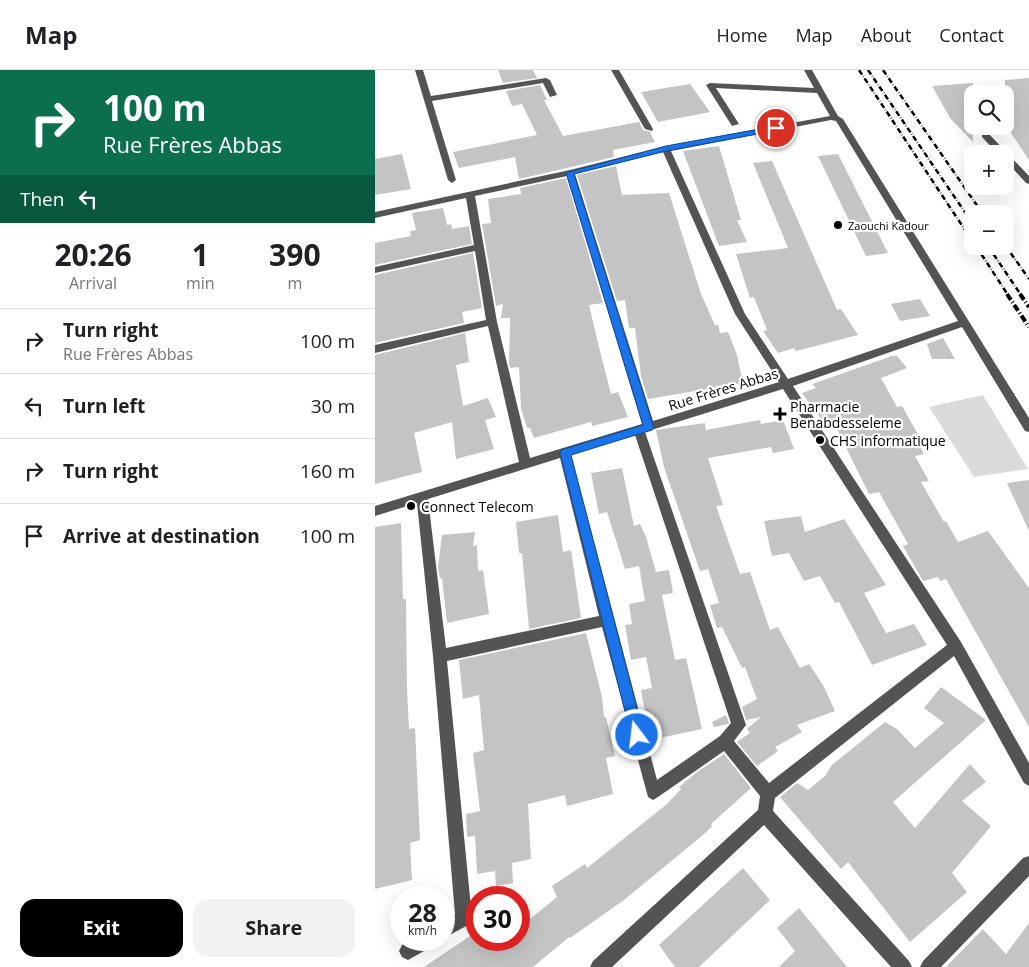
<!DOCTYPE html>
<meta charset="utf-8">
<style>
body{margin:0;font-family:"Open Sans",sans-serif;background:#f2f2f2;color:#202124;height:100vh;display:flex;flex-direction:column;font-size:19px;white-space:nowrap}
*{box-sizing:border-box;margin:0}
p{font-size:16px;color:#757577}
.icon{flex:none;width:28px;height:28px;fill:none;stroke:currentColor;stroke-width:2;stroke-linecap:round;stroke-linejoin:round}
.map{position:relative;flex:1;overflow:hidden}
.panel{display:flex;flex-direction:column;background:#fff;width:375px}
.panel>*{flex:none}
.guide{background:#0b6e4f;color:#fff;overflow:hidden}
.buttons{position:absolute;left:589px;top:15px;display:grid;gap:10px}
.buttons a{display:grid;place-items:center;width:50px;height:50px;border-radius:10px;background:#fff;box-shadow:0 5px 20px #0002;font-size:25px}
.speed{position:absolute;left:15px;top:816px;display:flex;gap:10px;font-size:25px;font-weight:700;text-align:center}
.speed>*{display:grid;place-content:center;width:65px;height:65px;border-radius:50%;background:#fff;box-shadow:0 5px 20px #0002;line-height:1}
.speed small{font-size:12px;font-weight:400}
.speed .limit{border:8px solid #d22;background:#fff;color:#111}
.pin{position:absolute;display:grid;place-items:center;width:42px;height:42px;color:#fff;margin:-21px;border:2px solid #fff;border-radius:50%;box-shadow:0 1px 5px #0007}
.me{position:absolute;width:55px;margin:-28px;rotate:345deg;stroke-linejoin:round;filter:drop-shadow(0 0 4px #0008)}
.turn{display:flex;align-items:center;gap:18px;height:105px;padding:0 20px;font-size:22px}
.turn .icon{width:65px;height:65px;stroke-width:2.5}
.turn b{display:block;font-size:35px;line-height:42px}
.then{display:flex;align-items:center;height:48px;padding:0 20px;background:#0003;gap:10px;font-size:19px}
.eta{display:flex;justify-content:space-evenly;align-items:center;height:85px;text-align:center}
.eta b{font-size:30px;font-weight:700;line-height:35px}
.primary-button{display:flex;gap:10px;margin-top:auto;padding:10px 20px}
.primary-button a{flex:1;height:58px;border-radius:15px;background:#000;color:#fff;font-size:20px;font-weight:700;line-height:58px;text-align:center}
.primary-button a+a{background:#f2f2f2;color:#202124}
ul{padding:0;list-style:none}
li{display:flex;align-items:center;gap:15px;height:65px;padding:0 20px;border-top:1px solid #e0e0e0}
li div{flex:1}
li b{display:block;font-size:19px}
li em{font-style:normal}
header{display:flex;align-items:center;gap:30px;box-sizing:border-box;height:70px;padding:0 25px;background:#fff;border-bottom:1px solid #e0e0e0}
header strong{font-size:24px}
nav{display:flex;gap:28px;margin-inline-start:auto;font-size:18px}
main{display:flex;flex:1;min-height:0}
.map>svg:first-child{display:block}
.green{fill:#dbdbdb}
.building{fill:#c4c4c4}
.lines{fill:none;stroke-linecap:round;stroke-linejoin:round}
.minor{fill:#545454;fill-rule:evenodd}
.rail-far1{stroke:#000;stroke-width:2.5;stroke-dasharray:5.5 2 0.5 2;stroke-linecap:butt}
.rail{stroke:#000;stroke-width:4;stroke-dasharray:7 2.5 1 2.5;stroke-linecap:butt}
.route{fill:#1a73e8;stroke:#114b97}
.poi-dot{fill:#000;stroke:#fff;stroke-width:2}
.labels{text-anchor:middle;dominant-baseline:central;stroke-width:4.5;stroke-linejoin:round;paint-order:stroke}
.far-poi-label{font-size:11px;fill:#000;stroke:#fff;text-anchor:start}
.street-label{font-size:14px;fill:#000;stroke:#fff}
.poi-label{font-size:14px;fill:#000;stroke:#fff;text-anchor:start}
</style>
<header>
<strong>Map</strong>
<nav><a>Home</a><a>Map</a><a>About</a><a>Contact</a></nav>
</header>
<main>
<section class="panel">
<div class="guide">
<div class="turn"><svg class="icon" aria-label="right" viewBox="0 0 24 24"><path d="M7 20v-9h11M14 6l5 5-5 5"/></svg><div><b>100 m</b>Rue Frères Abbas</div></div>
<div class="then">Then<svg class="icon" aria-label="left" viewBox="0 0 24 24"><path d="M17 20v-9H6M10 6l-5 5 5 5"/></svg></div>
</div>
<div class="eta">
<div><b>20:26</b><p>Arrival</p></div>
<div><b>1</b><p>min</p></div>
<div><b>390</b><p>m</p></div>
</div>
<ul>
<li><svg class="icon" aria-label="right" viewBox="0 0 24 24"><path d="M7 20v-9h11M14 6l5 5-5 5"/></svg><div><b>Turn right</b><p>Rue Frères Abbas</p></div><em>100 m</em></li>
<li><svg class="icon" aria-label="left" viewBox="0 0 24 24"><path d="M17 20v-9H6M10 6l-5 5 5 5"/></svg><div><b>Turn left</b></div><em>30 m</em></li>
<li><svg class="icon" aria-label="right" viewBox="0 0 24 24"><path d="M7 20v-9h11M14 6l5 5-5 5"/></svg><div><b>Turn right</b></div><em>160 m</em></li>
<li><svg class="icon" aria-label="arrive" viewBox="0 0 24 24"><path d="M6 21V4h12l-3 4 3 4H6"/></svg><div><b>Arrive at destination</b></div><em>100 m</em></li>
</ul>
<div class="primary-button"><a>Exit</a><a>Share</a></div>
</section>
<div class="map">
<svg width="654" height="897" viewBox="0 0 654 897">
<rect width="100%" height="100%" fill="#fff"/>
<path class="green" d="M608,325L653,399L599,407L554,337Z"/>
<path class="building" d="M123,0H158L162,8L128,13Z
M654,8V90L630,54V10Z
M598,13V72L575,48L557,16Z
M315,14L335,42L283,52L266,22Z
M165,15L172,30H169L188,66L264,52L268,60L275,62L280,72L238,80L239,87L144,109L140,87L84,98L78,82L162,65L147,34L137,36L131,21Z
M344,76L366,150H362L372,172L344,176L308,81Z
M27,84L36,119L0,125V89Z
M463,84L513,183L491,186L443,86Z
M397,91L462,240L466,239L483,265L421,281L419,278L403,283L388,261L392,260L379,227L375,228L361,184L413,178L378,93Z
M241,96L247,125L294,123L326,224L340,255H343L345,263L353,262L362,285L368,313L273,329L266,306L260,258H254L250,230L242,231L202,105Z
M191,108L228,233L214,235L223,273L236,324L243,322L253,347L217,356L216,352L159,368L155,358H152L146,338L144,297L135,298L134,294L135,248H126L128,234L121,236L107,154L116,153L113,129L146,124L145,118Z
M68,138L72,155L76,154L77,159L94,156L97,174L0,195V173L36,166L35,161L41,160L37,143Z
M98,183L107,238L87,242L89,253L0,273V205Z
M545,229L555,246L525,251L516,234Z
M90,263L94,292L81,295L88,336L113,328L121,347L110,350L119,379L81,389L77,352L39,363L47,402L0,414V285Z
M568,268L580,289H557L552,274Z
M517,286H522L532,298L506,308L522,337L527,336L546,370L542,371L549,384L540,386L554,411L546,412L569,452L571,451L583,472L613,461L654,518V657L571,509L565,511L563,507L548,511L528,476L533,474L504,422L494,424L458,351L450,354L427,323L441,318L437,314Z
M385,350L386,354L408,350L419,379L398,383L396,377L333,388L348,435L341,436L365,504L375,502L395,560L403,557L425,598L434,594L448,615L460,641L422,655L427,662L400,677L403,681L382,696L362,672L375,663L372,659L386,647L371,650L367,637L382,629L370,597L367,598L347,557L342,558L335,535L344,533L333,499L325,501L289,397L281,360L330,353L331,360Z
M247,398L259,456L265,454L271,467L281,502L294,500L298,523L287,525L300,590L311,588L327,659L275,670L266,620L277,618L271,587L256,590L250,555L257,554L254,534L270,531L264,496L250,499L232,442L224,444L216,403Z
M654,410V461L632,413Z
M183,445L188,482L196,480L206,548L154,559L147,483H144L141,452Z
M426,446L430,462L469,449L511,515L489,523L511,563L539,554L552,575L497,595L464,532L460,533L445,506L429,511L414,483L397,486L389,451Z
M26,453L28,529H31L32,620L34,659L40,658L45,770L35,773L37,810L0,819V457Z
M100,462L98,476L102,475L103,501L108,500L114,544L72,553L67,508L65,509L63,497L67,465Z
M211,563L227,627L229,647H231L240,686L231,688L238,724L192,736L190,725L153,734L156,789L137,793L138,813L121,816L120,801L102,804L100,766L92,767L91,744L105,741L98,683L109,680L104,625L88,629L84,590Z
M566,617L611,650L518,732L540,758L595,694L611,712L587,731L616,756L577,803L592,822L535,872L473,792L466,799L405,727L422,713L433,720L450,706L457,695L510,652L522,659L540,678L569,653L549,638Z
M351,645L354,653L353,654L339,657L337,652Z
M349,684L376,718L336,754L337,756L328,765L249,830L195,868L194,867L158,897H49L101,862V870H144V858L182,827L177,816L210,794L212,798L292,734L306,719L304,717L322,702Z
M368,798L395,830L324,897H300L284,875Z
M424,838L472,897H404L420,881L402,858Z
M654,853V897H571L608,859L631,884Z"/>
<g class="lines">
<path class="minor" d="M40,0H48L56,26L171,8L175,10L182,25L175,27L168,13L57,31L81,110L77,113L73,110Z
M236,0H244L278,59L277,61L270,59Z
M429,0H437L463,46L468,49L654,348V362L650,361L587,257L418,316L586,572L654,693V716L649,713L579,586L400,728L398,741L534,891L537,897H516L389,755L237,897H215L218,891L383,740L385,726L349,681L283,727L278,730L273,727L227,557L72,591L97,848L95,854L69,868V851L80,844L58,586L42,433L0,446V436L144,392L113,256L0,283V275L111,250L100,181L0,203V197L99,175L91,128L0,148V142L195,100L291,76L455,46L442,23L341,18L364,54L357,56L331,15L335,13L439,18ZM456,50L461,51L583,251L413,309L370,244L296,81ZM288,82L360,244L404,312L278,351L200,104ZM192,106L267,354L155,388L122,252L100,126ZM408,319L572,575L394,713L359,671L371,655L270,362ZM260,365L356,653L345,666L282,710L196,385ZM185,388L224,546L71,578L53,429Z
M607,63H613L654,106V114L651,113L630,90V84H623L607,67Z
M654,786V806L566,897H545L548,891L648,788Z
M36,870H60L58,876L33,890L27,887L24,881L27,875Z"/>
<path class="rail-far1" d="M484,0L598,172
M493,0L598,154
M508,0L608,144
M630,175L654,209
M601,176L633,225
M613,176L646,225"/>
<path class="rail" d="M632,224L654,257
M645,224L654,237"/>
</g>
<path class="route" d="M401,56L404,57V60L291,81L199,104L279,358L277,360L196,385L269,665L267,669L262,671L257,669L256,665L185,383L186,380L268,355L191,103L291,76Z"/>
<g class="poi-dot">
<circle cx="463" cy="155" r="5"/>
<path d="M402.5 336.5h5v5h5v5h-5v5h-5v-5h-5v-5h5z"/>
<circle cx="445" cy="370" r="5"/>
<circle cx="36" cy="436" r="5"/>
</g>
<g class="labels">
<g class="far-poi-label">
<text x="473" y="155">Zaouchi Kadour</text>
</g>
<g class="street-label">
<text transform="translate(348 319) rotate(-17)">Rue Frères Abbas</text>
</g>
<g class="poi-label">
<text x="415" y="336">Pharmacie<tspan x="415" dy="16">Benabdesseleme</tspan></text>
<text x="455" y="370">CHS informatique</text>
<text x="46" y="436">Connect Telecom</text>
</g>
</g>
</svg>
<div class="buttons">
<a><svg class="icon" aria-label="search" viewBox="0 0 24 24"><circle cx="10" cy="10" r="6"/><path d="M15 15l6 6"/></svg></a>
<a>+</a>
<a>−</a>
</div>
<div class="speed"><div>28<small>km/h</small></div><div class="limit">30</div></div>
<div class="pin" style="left:401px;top:58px;background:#d93025"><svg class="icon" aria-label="arrive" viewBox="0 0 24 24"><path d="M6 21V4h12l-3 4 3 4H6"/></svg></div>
<svg class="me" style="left:262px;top:665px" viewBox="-20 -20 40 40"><circle r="17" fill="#1a73e8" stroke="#fff" stroke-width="3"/><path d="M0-11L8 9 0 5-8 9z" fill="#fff"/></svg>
</div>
</main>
